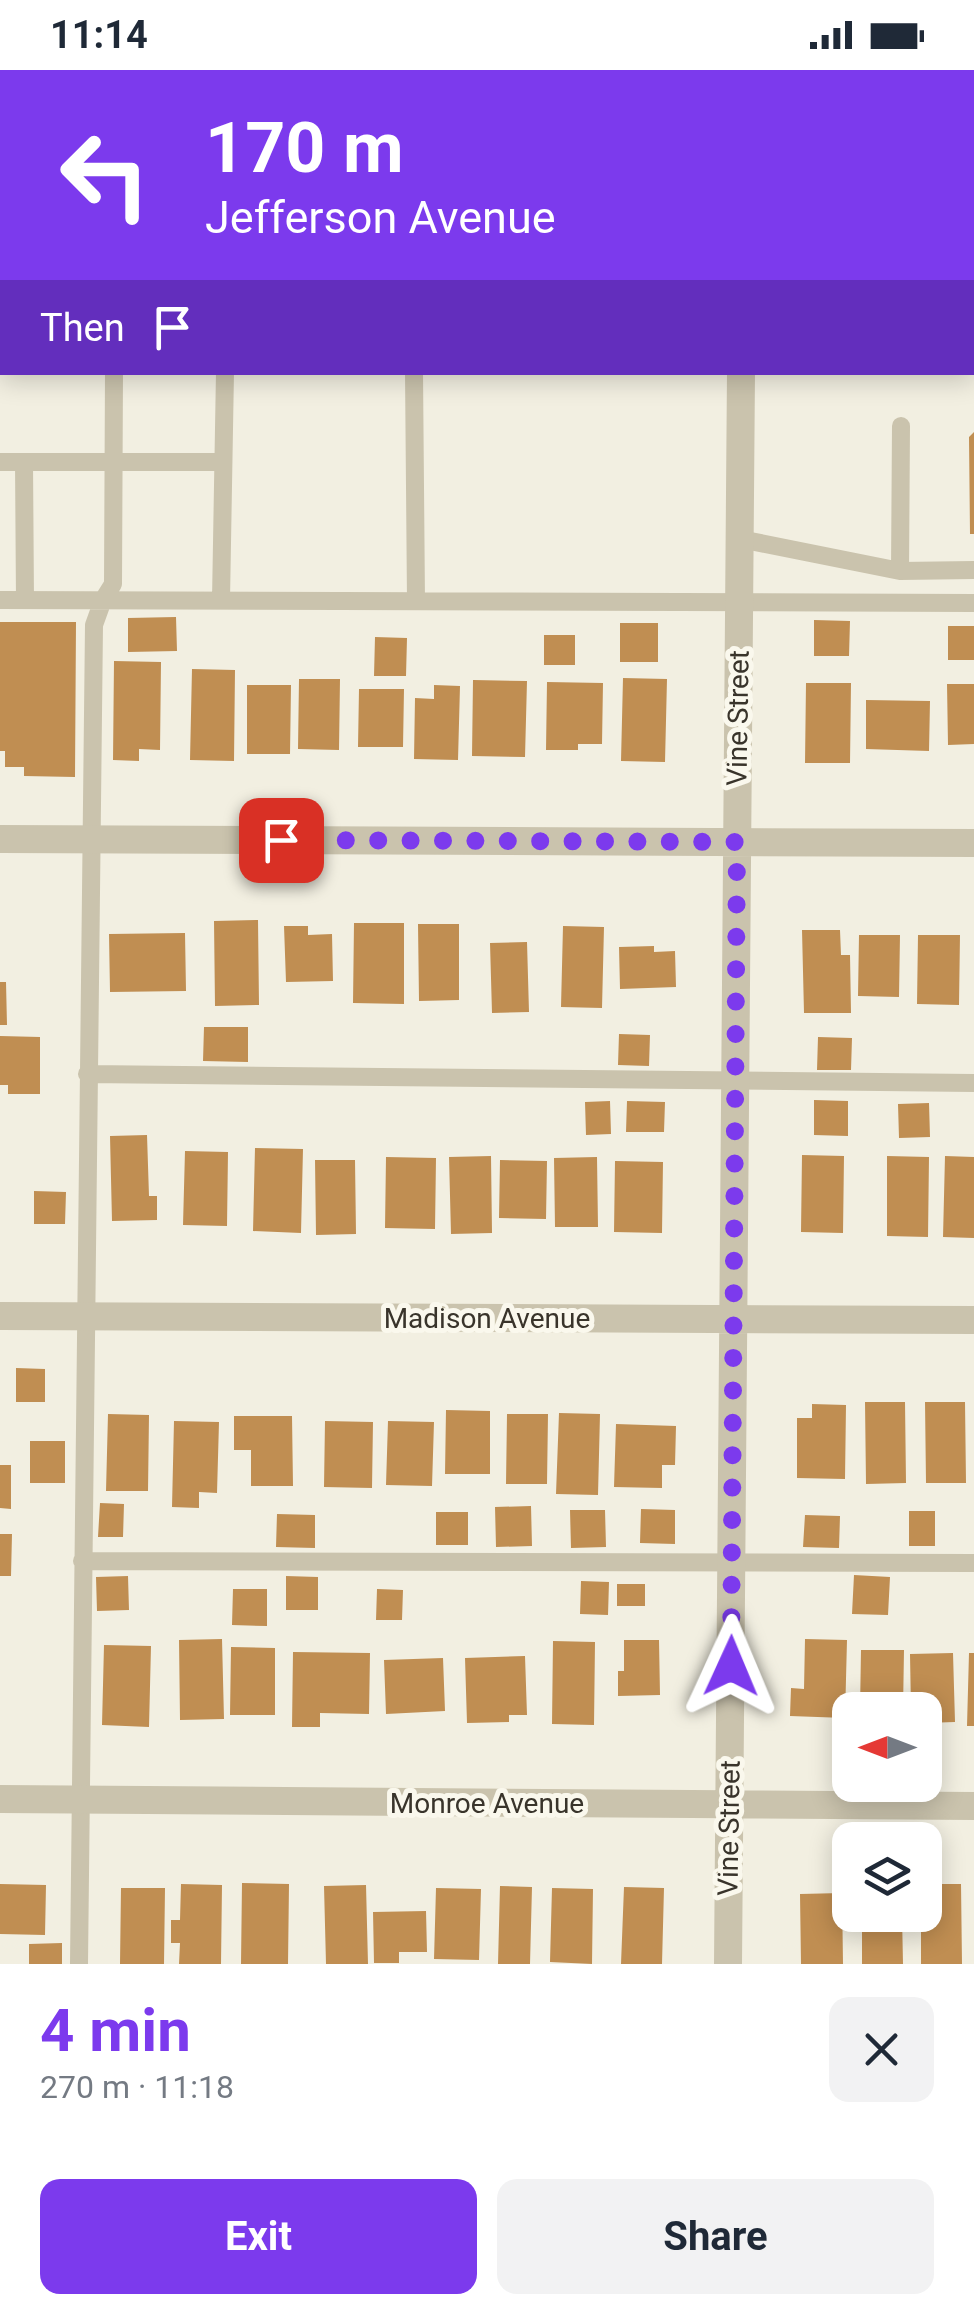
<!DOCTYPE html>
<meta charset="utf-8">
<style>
body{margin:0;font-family:Roboto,sans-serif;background:#f2f2f3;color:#1f2937;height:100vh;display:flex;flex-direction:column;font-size:38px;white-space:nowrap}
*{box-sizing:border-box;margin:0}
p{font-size:32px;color:#747a83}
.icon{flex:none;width:55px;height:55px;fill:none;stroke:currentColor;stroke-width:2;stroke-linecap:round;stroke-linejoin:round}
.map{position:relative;height:1894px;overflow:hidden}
.sheet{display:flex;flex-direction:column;background:#fff;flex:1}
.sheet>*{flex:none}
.banner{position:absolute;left:0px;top:0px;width:975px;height:305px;box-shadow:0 5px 25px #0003;background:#7c3aed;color:#fff;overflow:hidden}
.needle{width:65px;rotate:270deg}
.controls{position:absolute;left:832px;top:1622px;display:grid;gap:20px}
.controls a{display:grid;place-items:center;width:110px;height:110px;border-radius:20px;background:#fff;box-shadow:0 5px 25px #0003;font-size:50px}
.pin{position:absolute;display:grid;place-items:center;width:85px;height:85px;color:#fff;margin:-42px;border-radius:20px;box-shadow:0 5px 15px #0006}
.me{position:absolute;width:110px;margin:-55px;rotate:1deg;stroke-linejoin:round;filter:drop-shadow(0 0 8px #0008)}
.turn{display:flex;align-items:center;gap:35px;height:210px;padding:0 40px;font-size:45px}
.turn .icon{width:130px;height:130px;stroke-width:2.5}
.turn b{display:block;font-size:70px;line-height:85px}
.then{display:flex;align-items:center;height:95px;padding:0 40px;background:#0003;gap:20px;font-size:38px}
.round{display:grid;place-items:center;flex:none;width:105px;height:105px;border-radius:20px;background:#f2f2f3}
.head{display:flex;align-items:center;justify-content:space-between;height:170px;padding:0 40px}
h1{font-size:60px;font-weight:700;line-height:75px;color:#7c3aed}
.button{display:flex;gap:20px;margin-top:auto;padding:20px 40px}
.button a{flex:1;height:115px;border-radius:20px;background:#7c3aed;color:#fff;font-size:40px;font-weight:700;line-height:115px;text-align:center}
.button a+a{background:#f2f2f3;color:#1f2937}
.status{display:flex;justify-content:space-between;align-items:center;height:70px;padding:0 50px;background:#fff;direction:ltr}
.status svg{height:28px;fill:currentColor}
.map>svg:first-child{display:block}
.cemetery{fill:url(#cemetery-stones)}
.building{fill:#c08e52}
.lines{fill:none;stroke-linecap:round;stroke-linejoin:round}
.service{stroke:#cac3ad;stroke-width:18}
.minor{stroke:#cac3ad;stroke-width:28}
.primary{stroke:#7a705d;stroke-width:28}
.route{stroke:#7c3aed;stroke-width:18;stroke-dasharray:0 32.4}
.labels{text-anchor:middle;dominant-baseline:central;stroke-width:10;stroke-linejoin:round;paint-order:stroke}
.street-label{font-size:28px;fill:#39342b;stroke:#faf8ed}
</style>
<div class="status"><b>11:14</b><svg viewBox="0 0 49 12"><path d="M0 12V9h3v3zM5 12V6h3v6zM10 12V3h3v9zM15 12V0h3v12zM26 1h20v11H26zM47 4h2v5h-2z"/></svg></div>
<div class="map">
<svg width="974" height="1894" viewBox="0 0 974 1894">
<defs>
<pattern id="cemetery-stones" width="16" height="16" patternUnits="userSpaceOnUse" patternTransform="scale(2.5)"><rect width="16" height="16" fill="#adc1a1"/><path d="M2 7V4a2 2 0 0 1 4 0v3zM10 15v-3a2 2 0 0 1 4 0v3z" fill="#8e9e83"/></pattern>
</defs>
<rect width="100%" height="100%" fill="#f2efe1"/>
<path class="cemetery" d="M349,0H974V208L972,2H348Z"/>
<path class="building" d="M974,362V464H970L969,367Z
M176,547L177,581L128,582V548Z
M814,550L850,551L849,586H814Z
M0,552H76L75,707L24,706V697H5V681H0Z
M620,553H658V592H620Z
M948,556H974V590H948Z
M544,565H575V595H544Z
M375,567L407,568L406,606H374Z
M114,591L161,592L160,680L139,679V691L113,690Z
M192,599L235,600L234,691L190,690Z
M623,608L667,609L665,692L621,691Z
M299,609H340L339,680L298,679Z
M473,610L527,611L525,687L472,686Z
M547,612L603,613L602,674H578V680H546Z
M806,613H851L850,693H805Z
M947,614H974V674L948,675Z
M247,615H291L290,684H247Z
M434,615L460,616L458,690L414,689L415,628L434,629Z
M359,619H404L403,677H358Z
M866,630L930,631L929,681L866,679Z
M258,850L259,935L215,936L214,851Z
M354,853H404V934L353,933Z
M418,854H459V930L419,931Z
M284,856H308V865L332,864L333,911L286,912Z
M563,856L604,857L602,938L561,937Z
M802,860H840L841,885H850L851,943H804Z
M185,863L186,921L110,922L109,864Z
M859,865H900L899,927L858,926Z
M918,865H960L959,935L917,934Z
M527,872L529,942L492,943L490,873Z
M654,876V882L675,881L676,917L620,919L619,877Z
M0,912H6L7,955H0Z
M204,957H248V992L203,991Z
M619,964L650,965L649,996L618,995Z
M0,966L40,967V1024H8V1015H0Z
M818,967L852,968L851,1000H817Z
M814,1030L848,1031V1066L814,1065Z
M610,1031L611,1064L586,1065L585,1032Z
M627,1031L665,1032L664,1062H626Z
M929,1033L930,1067L899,1068L898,1034Z
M147,1065L149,1126H157V1150L112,1151L110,1066Z
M255,1078L303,1079L301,1163L253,1161Z
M185,1081L228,1082L227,1156L183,1155Z
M802,1085L844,1086L843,1163L801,1162Z
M491,1086L492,1163L451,1164L449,1087Z
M887,1086L929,1087L928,1167L887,1166Z
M945,1086L974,1087V1168L943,1167Z
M386,1087L436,1088L435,1159L385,1158Z
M597,1087L598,1157H555L554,1088Z
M315,1090H355L356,1164L316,1165Z
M500,1090L547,1091L546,1149L499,1148Z
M615,1091L663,1092L662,1163L614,1162Z
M34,1121L66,1122L65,1154H34Z
M16,1298L45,1299V1332H16Z
M865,1332H905L906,1413L866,1414Z
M925,1332H965L966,1413H926Z
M812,1334L846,1335L845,1409L797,1408V1348H812Z
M446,1340L490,1341V1404H445Z
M559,1343L600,1344L598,1425L556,1424Z
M108,1344L149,1345L148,1421H106Z
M507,1344H548L547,1414H506Z
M234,1346H292L293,1416H251V1380H234Z
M174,1351L219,1352L217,1423L199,1422V1438L172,1437Z
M325,1351L373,1352L372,1418L324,1417Z
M388,1351L434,1352L432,1416L386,1415Z
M616,1354L676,1356L675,1395H662V1418L614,1417Z
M30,1371H65V1413H30Z
M0,1395H11V1439L0,1438Z
M100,1433L124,1434L123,1467H98Z
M531,1436L532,1476L496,1477L495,1437Z
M641,1439L675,1440V1474L640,1473Z
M570,1440H605L606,1477L571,1478Z
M909,1441H935V1476H909Z
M436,1442H468V1475H436Z
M277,1444L315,1445V1478L276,1477Z
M805,1445L840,1446L839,1478L803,1477Z
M0,1464H12L11,1506H0Z
M854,1505L890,1507L888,1545L852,1544Z
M128,1506L129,1540L97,1541L96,1507Z
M286,1506L318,1507V1540H286Z
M581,1511L609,1512L608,1545L580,1544Z
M617,1514H645V1536H617Z
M233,1519H267V1556L232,1555Z
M377,1519L403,1520L402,1550H376Z
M222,1569L224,1649L180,1650L179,1570Z
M805,1569L847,1570L845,1648L790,1646L791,1618L804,1619Z
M624,1570H659L660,1625L618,1626V1601H624Z
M553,1571L595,1572L594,1655L552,1654Z
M104,1575L151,1576L149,1657L102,1655Z
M231,1577L275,1578V1645H230Z
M861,1580H904L903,1640H860Z
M293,1582L370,1583L369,1644L320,1643V1657H292Z
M953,1583L955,1652L925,1653V1640H911L910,1584Z
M969,1583H974V1656H967Z
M525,1586L527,1645H509V1652L467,1653L465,1588Z
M443,1588L445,1641L386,1644L384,1590Z
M242,1813L289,1814L288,1894H241Z
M0,1814L46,1815L45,1865L0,1864Z
M181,1814L222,1815L221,1894H179L180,1873H171V1850H180Z
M925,1814H961L962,1894H921V1845H925Z
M366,1815L368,1894H326L324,1816Z
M500,1816L532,1817L530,1894H498Z
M624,1817L664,1818L662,1894H621Z
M121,1818H165L164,1894H120Z
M436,1818L481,1819L479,1890L434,1889Z
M552,1818L593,1819L592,1894L550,1892Z
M842,1823L843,1894H801L800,1824Z
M426,1841L427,1882H399V1893H374L373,1842Z
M862,1845H902L903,1894H862Z
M62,1873V1894H29V1874Z"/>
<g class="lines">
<path class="service" d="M109,2L110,0
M261,2L262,0
M364,2L365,0
M681,2V0
M414,302L416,531
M0,392H223
M24,392L25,530
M740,469L900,501L974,500
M900,501L901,356
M0,530L974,533
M221,530L225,302
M87,1004L974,1013
M82,1491L974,1493
M79,1894L94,555L103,530L113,514L114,302"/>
<path class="minor" d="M0,769L974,773
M0,1246L974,1250
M0,1729L974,1736
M728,1894L741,302"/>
<path class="primary" d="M0,273H2
M972,276H974"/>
</g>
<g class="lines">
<path class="route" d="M281,770L737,772L731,1596"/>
</g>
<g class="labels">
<g class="street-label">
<text transform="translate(738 648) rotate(-89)">Vine Street</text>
<text x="487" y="1248">Madison Avenue</text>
<text x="487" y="1733">Monroe Avenue</text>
<text transform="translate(729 1758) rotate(-89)">Vine Street</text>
</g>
</g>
</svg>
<div class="controls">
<a><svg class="needle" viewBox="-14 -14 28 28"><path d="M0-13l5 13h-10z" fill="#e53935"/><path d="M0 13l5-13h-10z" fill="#747a83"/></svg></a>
<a><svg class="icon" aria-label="layers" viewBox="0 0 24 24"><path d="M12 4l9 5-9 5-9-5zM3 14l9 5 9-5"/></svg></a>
</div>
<div class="pin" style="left:281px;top:770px;background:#d93025"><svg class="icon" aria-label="arrive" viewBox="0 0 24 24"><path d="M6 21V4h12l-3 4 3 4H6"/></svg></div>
<svg class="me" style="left:731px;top:1596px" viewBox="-20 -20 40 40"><path d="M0-17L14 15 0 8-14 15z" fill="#7c3aed" stroke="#fff" stroke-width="4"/></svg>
<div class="banner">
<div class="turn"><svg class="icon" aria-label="left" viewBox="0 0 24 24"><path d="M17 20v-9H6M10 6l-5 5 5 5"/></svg><div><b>170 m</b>Jefferson Avenue</div></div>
<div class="then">Then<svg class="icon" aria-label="arrive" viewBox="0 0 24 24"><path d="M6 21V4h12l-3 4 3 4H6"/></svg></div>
</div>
</div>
<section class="sheet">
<div class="head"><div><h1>4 min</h1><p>270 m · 11:18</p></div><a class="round"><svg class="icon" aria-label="close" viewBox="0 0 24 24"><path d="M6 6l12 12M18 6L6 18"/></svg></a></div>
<div class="button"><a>Exit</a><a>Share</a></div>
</section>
